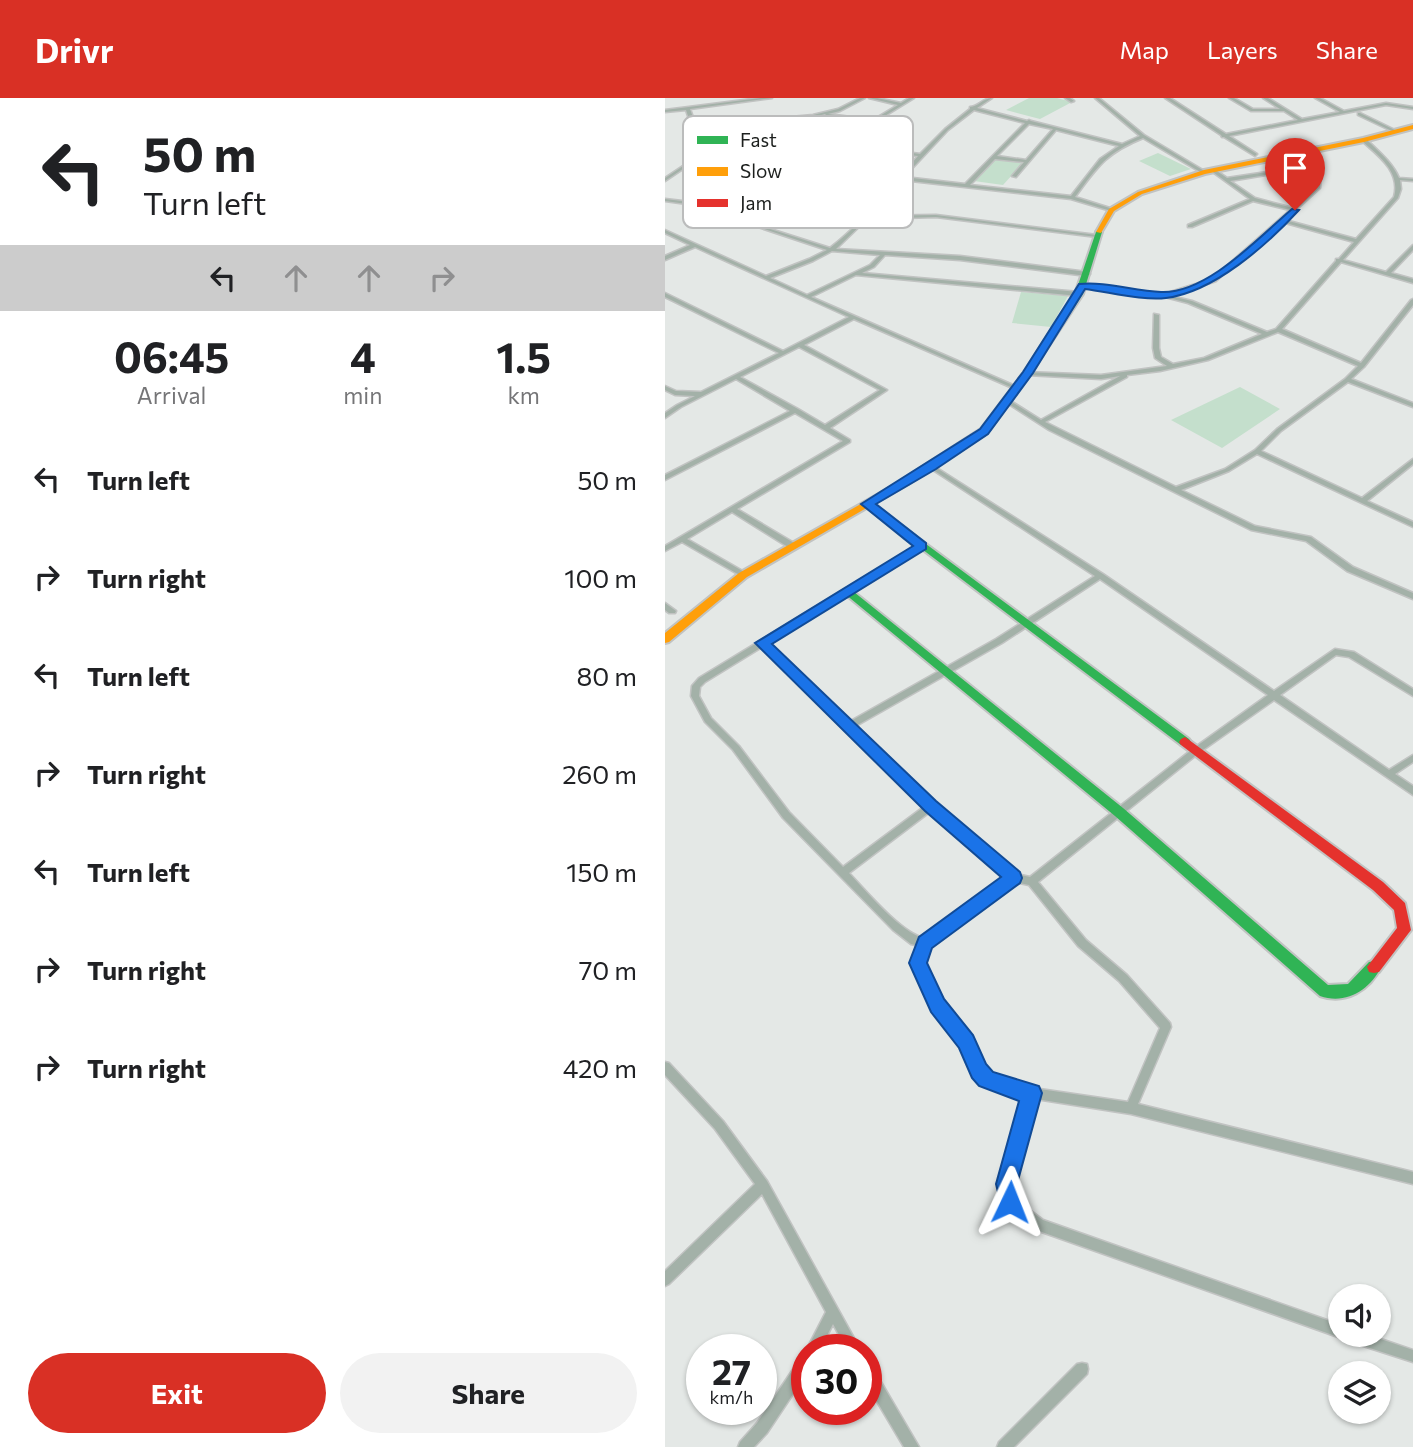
<!DOCTYPE html>
<style>
body{margin:0;font-family:Commissioner,sans-serif;background:#f2f2f2;color:#202124;height:100vh;display:flex;flex-direction:column;font-size:26px;white-space:nowrap}
*{box-sizing:border-box;margin:0}
p{font-size:23px;color:#757577}
.icon{flex:none;width:38px;height:38px;fill:none;stroke:currentColor;stroke-width:2;stroke-linecap:round;stroke-linejoin:round}
.map{position:relative;flex:1;overflow:hidden}
.sheet{display:flex;flex-direction:column;background:#fff;width:665px}
.sheet>*{flex:none}
.hud{background:#fff;color:#202124;overflow:hidden}
.controls{position:absolute;left:663px;top:1186px;display:grid;gap:14px}
.controls a{display:grid;place-items:center;width:63px;height:63px;border-radius:50%;background:#fff;box-shadow:0 2px 5px #0004;font-size:35px}
.speed{position:absolute;left:21px;top:1236px;display:flex;gap:14px;font-size:35px;font-weight:700;text-align:center}
.speed>*{display:grid;place-content:center;width:91px;height:91px;border-radius:50%;background:#fff;box-shadow:0 2px 5px #0004;line-height:1}
.speed small{font-size:18px;font-weight:400}
.speed .limit{border:10px solid #d22;background:#fff;color:#111}
.pin{position:absolute;display:grid;place-items:center;width:60px;height:60px;color:#fff;margin:-72px -30px;border-radius:50% 50% 50% 0;rotate:-45deg;box-shadow:0 0 7px #0007}
.pin .icon{rotate:45deg}
.me{position:absolute;width:77px;margin:-38px;rotate:2deg;stroke-linejoin:round;filter:drop-shadow(0 0 5px #0008)}
.turn{display:flex;align-items:center;gap:24px;height:147px;padding:0 28px;font-size:32px}
.turn .icon{width:91px;height:91px;stroke-width:2.5}
.turn b{display:block;font-size:49px;line-height:60px}
.lanes{display:flex;align-items:center;height:66px;padding:0 28px;background:#0003;justify-content:center;gap:35px;direction:ltr}
.lanes .off{opacity:.35}
.eta{display:flex;justify-content:space-evenly;align-items:center;height:119px;text-align:center}
.eta b{font-size:42px;font-weight:700;line-height:49px}
.primary-button{display:flex;gap:14px;margin-top:auto;padding:14px 28px}
.primary-button a{flex:1;height:80px;border-radius:42px;background:#d93025;color:#fff;font-size:28px;font-weight:700;line-height:80px;text-align:center}
.primary-button a+a{background:#f2f2f2;color:#202124}
ul{padding:0;list-style:none}
li{display:flex;align-items:center;gap:21px;height:98px;padding:0 28px}
li div{flex:1}
li b{display:block;font-size:26px}
li em{font-style:normal}
header{display:flex;align-items:center;gap:42px;box-sizing:border-box;height:98px;padding:0 35px;background:#d93025;color:#fff}
header strong{font-size:33px}
nav{display:flex;gap:38px;margin-inline-start:auto;font-size:24px}
main{display:flex;flex:1;min-height:0}
.map>svg:first-child{display:block}
.green{fill:#c4dfcc}
.lines{fill:none;stroke-linecap:round;stroke-linejoin:round}
.street-casing{stroke:#c1c3c2;stroke-width:3}
.fast-casing{stroke:#c1c3c2;stroke-width:4}
.slow-casing{stroke:#c1c3c2;stroke-width:4}
.jam-casing{stroke:#c1c3c2;stroke-width:4}
.street{fill:#a3b1a8;fill-rule:evenodd}
.fast{fill:#30b455;fill-rule:evenodd}
.slow{fill:#ff9f0a;fill-rule:evenodd}
.jam{fill:#e5322d;fill-rule:evenodd}
.route{fill:#1a73e8;stroke:#114b97;stroke-width:2}
.key{fill:#fff;stroke:#bbbcbc;stroke-width:2}
.key-label{font-size:19px;fill:#1d201e}
</style>
<header>
<strong>Drivr</strong>
<nav><a>Map</a><a>Layers</a><a>Share</a></nav>
</header>
<main>
<section class="sheet">
<div class="hud">
<div class="turn"><svg class="icon" aria-label="left" viewBox="0 0 24 24"><path d="M17 20v-9H6M10 6l-5 5 5 5"/></svg><div><b>50 m</b>Turn left</div></div>
<div class="lanes"><svg class="icon" aria-label="left" viewBox="0 0 24 24"><path d="M17 20v-9H6M10 6l-5 5 5 5"/></svg><svg class="icon off" aria-label="ahead" viewBox="0 0 24 24"><path d="M12 20V5M6 11l6-6 6 6"/></svg><svg class="icon off" aria-label="ahead" viewBox="0 0 24 24"><path d="M12 20V5M6 11l6-6 6 6"/></svg><svg class="icon off" aria-label="right" viewBox="0 0 24 24"><path d="M7 20v-9h11M14 6l5 5-5 5"/></svg></div>
</div>
<div class="eta">
<div><b>06:45</b><p>Arrival</p></div>
<div><b>4</b><p>min</p></div>
<div><b>1.5</b><p>km</p></div>
</div>
<ul>
<li><svg class="icon" aria-label="left" viewBox="0 0 24 24"><path d="M17 20v-9H6M10 6l-5 5 5 5"/></svg><div><b>Turn left</b></div><em>50 m</em></li>
<li><svg class="icon" aria-label="right" viewBox="0 0 24 24"><path d="M7 20v-9h11M14 6l5 5-5 5"/></svg><div><b>Turn right</b></div><em>100 m</em></li>
<li><svg class="icon" aria-label="left" viewBox="0 0 24 24"><path d="M17 20v-9H6M10 6l-5 5 5 5"/></svg><div><b>Turn left</b></div><em>80 m</em></li>
<li><svg class="icon" aria-label="right" viewBox="0 0 24 24"><path d="M7 20v-9h11M14 6l5 5-5 5"/></svg><div><b>Turn right</b></div><em>260 m</em></li>
<li><svg class="icon" aria-label="left" viewBox="0 0 24 24"><path d="M17 20v-9H6M10 6l-5 5 5 5"/></svg><div><b>Turn left</b></div><em>150 m</em></li>
<li><svg class="icon" aria-label="right" viewBox="0 0 24 24"><path d="M7 20v-9h11M14 6l5 5-5 5"/></svg><div><b>Turn right</b></div><em>70 m</em></li>
<li><svg class="icon" aria-label="right" viewBox="0 0 24 24"><path d="M7 20v-9h11M14 6l5 5-5 5"/></svg><div><b>Turn right</b></div><em>420 m</em></li>
</ul>
<div class="primary-button"><a>Exit</a><a>Share</a></div>
</section>
<div class="map">
<svg width="748" height="1349" viewBox="0 0 748 1349">
<rect width="100%" height="100%" fill="#e4e8e6"/>
<path class="green" d="M364,0H392L407,4L375,21L341,12Z
M493,55L526,71L505,78L474,63Z
M332,60L359,64L338,87L309,83Z
M356,194L403,198L386,229L347,225Z
M575,289L615,311L557,350L506,322Z"/>
<g class="lines">
<g class="street-casing">
<path id="street" d="M95,0H107L25,11L31,28L148,17L173,11L195,0H200L175,13L163,16L208,22L233,7L204,0H212L236,5L244,0H249L210,24L189,47L255,56L280,31L305,11V9C313,9 318,0 327,0L312,10L362,23L364,22L366,23L457,46L475,38L430,0H434L479,37L541,74L537,75L478,40C441,55 433,68 410,99L448,111V113H446L406,101L237,82L204,118L271,117L432,137L434,138L432,139L271,119L202,121L171,151L295,158L422,174L425,176L422,178L295,162L220,157L209,169L197,175L414,194L417,196L414,198L191,177L146,199L355,290L350,291L189,221L139,247L222,292L165,330L185,342V344L72,411L129,445V449H123L67,414L22,441L81,475V479H78L17,444L0,453V448L178,343L130,315L0,382V377L125,313L71,281L16,309L0,320V315L12,307L30,298L10,297L0,292V288L11,293L36,294L114,255L0,199V195L118,253L184,219L30,149L0,162V158L25,147L0,135V132L101,178L144,161L162,152L63,119L51,110L0,103V101L51,107L71,86L115,49L144,20L31,30L40,56L0,83V80L36,56L21,12L0,14V12ZM309,12L360,25L300,86L239,79L283,32ZM160,16L162,18L206,24L178,54L120,49L149,19ZM364,26L388,31L361,62L332,58ZM391,32L454,48L435,61L406,98L305,87L330,61L359,64L347,78L351,79ZM187,50L253,58L235,79H232L233,81C212,105 191,130 165,150L102,130L154,86ZM118,51L176,56L150,84L97,128L67,117L55,109L75,88ZM167,153L215,157L205,167L142,197L105,180L148,163ZM134,249L215,292L160,327L133,311L75,279Z
M400,0H405L409,3L406,4Z
M500,0H505L561,36L633,22L619,13H586L564,0H569L588,11H615L598,0H603L637,21L675,14L650,0H655L679,13L721,5L748,9V11L721,7L564,38L592,56L590,58L559,39H557L556,37Z
M693,15H695L734,34L731,35L693,17Z
M697,41H701C713,53 727,64 734,80L748,81V83L735,82L736,91L733,100L678,162L721,174L748,147V152L726,175L748,181V185L676,164L617,231L696,265L746,202L748,201V207L699,269L686,281L748,305V309L683,284L616,333L596,353L697,400L748,361V366L702,403L748,424V429L592,356L564,373L516,392L590,428L646,439L688,469L748,495V501L682,473L641,443L586,432L384,332L339,303L344,302L376,322L455,278L436,281L362,277L360,276V274L436,277L502,268L490,260L488,250L489,216L494,217V250L496,259L508,266L539,260L597,236L523,205L500,199L417,190L414,188L417,186L499,196L547,181L625,112L588,103L527,129H523V127L585,101L545,72L549,71L562,80L642,68L628,56L630,54L646,67H650L649,69L656,75L655,90L632,111V113L620,122L691,141L729,99C736,74 714,58 697,43ZM644,70L652,76L651,90L628,110L590,100L565,83ZM617,124L689,144L674,161H671V163L611,231L602,234L527,203L506,198L551,183ZM613,234L693,268L680,281L612,331L590,352L560,371L511,389L380,324L462,279V277L495,273L543,262Z
M267,367L438,476L609,593L670,551L689,554L748,591V598L684,559L671,557L615,597L724,672L748,657V664L730,676L748,688V697L609,602L535,654L373,784L421,842L462,877L505,925L506,929L473,1006L748,1074V1086L466,1016L371,1001L347,1086L350,1101L378,1122L676,1227V1237H704L748,1252V1264L683,1243L678,1240H676L374,1133L370,1131L341,1108L335,1086L360,999L347,997L328,990L317,985L310,977L297,947L268,910L248,865L254,848L246,846L228,832L118,720L68,652L40,624L26,598L27,588L34,580L254,446H260L261,448L103,546L184,624L331,541L430,478L265,370V368ZM435,481L603,597L529,650L365,779L351,776L269,705L189,629L337,545ZM97,549L178,628L179,631L182,632L260,708L178,769L124,714L74,648L46,620L34,598L35,589L40,584ZM266,713L342,780L259,840C237,836 200,792 184,775ZM350,784L364,787L413,848L454,883L495,930L463,1004L347,987L325,977L318,969L305,939L276,904L258,865L264,848Z
M0,505L11,513L10,515H4L0,512Z
M0,964L4,965L58,1023L102,1083L195,1251H182L168,1226L155,1251H142L161,1214L97,1096L4,1186L0,1188V1173L90,1086L50,1031L0,977Z
M142,1257V1275L102,1335L89,1349H73L75,1344L92,1325L137,1258Z
M417,1265L422,1266L423,1271L422,1276L349,1349H332L334,1344L412,1266Z
M201,1266L206,1267L254,1349H239L201,1285Z"/>
</g>
<g class="fast-casing">
<path id="fast" d="M434,132L437,134L418,196L366,275L322,335L243,386H237V382L316,331L359,274L410,196L431,134Z
M203,403L524,641L526,644L524,647H516L200,408L198,406Z
M184,490L458,710L663,887L683,886L704,864L709,863L714,864L716,869C705,892 681,907 655,898L450,718L180,496L179,494Z"/>
</g>
<g class="slow-casing">
<path id="slow" d="M748,27V31L699,44L540,76L477,96L449,113L436,135L431,134L444,111L473,94L539,72L698,40Z
M240,381L243,382V386L82,479L4,544L0,545V535L74,475Z"/>
</g>
<g class="jam-casing">
<path id="jam" d="M520,639L718,784L740,805L746,832L714,874L709,875L704,874L702,869L732,830L729,812L708,792L516,647L514,644L516,641Z"/>
</g>
<use href="#street" class="street"/>
<use href="#fast" class="fast"/>
<use href="#slow" class="slow"/>
<use href="#jam" class="jam"/>
</g>
<path class="route" d="M627,111L634,112C602,147 549,194 501,200C479,203 444,194 420,191L368,275L323,336L271,371L211,406L261,445V451L107,546L271,703L355,774L357,780L355,785L267,850L262,865L279,901L308,937L321,966L328,974L374,988L377,995L352,1086L355,1104L352,1111L345,1114L337,1111L331,1086L354,1003L314,988L307,980L294,950L266,914L244,865L254,839L336,779L260,713L90,545L248,448L196,406L315,331L358,274L414,186C440,183 469,193 496,194C542,196 594,139 627,111Z"/>
<rect x="18" y="18" width="230" height="112" rx="10" class="key"/>
<rect x="32" y="38" width="31" height="8" fill="#30b455"/>
<rect x="32" y="69" width="31" height="9" fill="#ff9f0a"/>
<rect x="32" y="101" width="31" height="8" fill="#e5322d"/>
<g class="key-label">
<text x="75" y="49">Fast</text>
<text x="75" y="80">Slow</text>
<text x="75" y="112">Jam</text>
</g>
</svg>
<div class="controls">
<a><svg class="icon" aria-label="sound" viewBox="0 0 24 24"><path d="M4 9h4l5-4v14l-5-4H4zM17 9q2 3 0 6"/></svg></a>
<a><svg class="icon" aria-label="layers" viewBox="0 0 24 24"><path d="M12 4l9 5-9 5-9-5zM3 14l9 5 9-5"/></svg></a>
</div>
<div class="speed"><div>27<small>km/h</small></div><div class="limit">30</div></div>
<div class="pin" style="left:630px;top:112px;background:#d93025"><svg class="icon" aria-label="arrive" viewBox="0 0 24 24"><path d="M6 21V4h12l-3 4 3 4H6"/></svg></div>
<svg class="me" style="left:345px;top:1104px" viewBox="-20 -20 40 40"><path d="M0-17L14 15 0 8-14 15z" fill="#1a73e8" stroke="#fff" stroke-width="4"/></svg>
</div>
</main>
